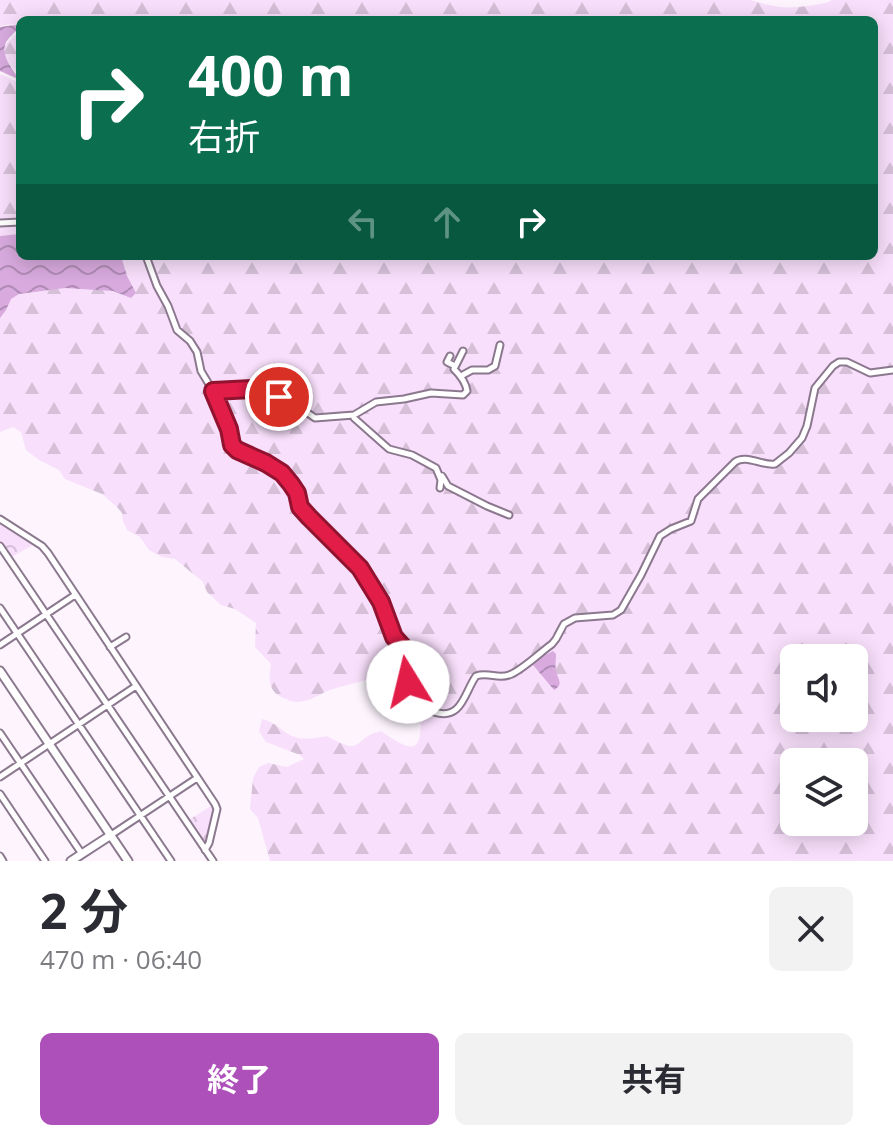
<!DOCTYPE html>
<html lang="ja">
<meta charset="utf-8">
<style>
body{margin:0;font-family:"Open Sans","Noto Sans JP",sans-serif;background:#f2f2f3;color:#2b2b33;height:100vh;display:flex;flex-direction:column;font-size:30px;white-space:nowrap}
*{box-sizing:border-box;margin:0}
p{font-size:26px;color:#7c7c81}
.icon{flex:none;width:44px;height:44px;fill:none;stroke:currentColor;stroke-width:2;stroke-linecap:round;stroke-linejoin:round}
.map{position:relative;height:861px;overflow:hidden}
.side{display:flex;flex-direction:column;background:#fff;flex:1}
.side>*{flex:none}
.guide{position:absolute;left:16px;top:16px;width:862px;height:244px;border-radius:12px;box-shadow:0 4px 20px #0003;background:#0b6e4f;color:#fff;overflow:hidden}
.fabs{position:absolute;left:780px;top:644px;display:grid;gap:16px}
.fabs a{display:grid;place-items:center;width:88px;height:88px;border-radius:12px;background:#fff;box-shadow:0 4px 20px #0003;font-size:40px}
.pin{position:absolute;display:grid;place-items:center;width:68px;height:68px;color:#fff;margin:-34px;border:4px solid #fff;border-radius:50%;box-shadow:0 2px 8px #0007}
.me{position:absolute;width:88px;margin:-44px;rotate:351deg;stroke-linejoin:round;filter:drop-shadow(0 0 6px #0008)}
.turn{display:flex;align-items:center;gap:28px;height:168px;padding:0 40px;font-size:36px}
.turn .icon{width:104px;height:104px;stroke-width:2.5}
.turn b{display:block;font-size:56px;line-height:68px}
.lanes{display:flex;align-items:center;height:76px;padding:0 40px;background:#0003;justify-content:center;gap:40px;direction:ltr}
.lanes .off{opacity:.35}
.round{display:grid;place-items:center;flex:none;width:84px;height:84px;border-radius:12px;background:#f2f2f3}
.overview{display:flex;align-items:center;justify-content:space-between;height:136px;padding:0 40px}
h1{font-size:48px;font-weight:700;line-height:60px}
.button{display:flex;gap:16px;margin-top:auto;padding:16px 40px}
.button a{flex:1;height:92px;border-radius:12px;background:#ae50ba;color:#fff;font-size:32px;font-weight:700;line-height:92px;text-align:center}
.button a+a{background:#f2f2f3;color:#2b2b33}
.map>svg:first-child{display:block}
.forest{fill:url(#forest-firs);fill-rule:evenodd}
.park{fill:url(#park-crowns)}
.water{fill:url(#water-waves)}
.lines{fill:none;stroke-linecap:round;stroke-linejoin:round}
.street-casing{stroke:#8b788e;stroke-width:9}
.secondary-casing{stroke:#8b788e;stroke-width:11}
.street{stroke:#fff;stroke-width:5}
.secondary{stroke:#fff;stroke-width:7}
.route-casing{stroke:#92132f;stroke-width:20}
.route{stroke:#e11d48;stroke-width:14}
</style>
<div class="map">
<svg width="893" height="861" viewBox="0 0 893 861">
<defs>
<pattern id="forest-firs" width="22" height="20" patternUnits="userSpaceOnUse" patternTransform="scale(2)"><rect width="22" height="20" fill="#f8dffb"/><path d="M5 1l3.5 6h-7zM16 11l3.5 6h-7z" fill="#d5c0d8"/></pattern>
<pattern id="park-crowns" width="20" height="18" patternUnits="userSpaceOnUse" patternTransform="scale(2)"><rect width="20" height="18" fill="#f8dffb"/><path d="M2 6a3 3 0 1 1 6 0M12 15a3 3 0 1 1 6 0" fill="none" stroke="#d5c0d8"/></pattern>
<pattern id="water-waves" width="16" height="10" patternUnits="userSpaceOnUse" patternTransform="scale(2)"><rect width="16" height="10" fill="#d8aade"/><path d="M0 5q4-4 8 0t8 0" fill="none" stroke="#b08bb5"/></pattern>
</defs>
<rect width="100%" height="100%" fill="#fdf4fe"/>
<path class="forest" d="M0,0H751C783,10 795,9 829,2L831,0H893V861H270L258,818L250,809L253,778L259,767L268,763L287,767L304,759L300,755L266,742L259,731L262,719C276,722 281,731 292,736C303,741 316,738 327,736C366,758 351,738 381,731C416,756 423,752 420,709C402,701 390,693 376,678C361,681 347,685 333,689C323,692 314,699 304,701C298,703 292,702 286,699C269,693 268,682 271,664L255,647L256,623L235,609L221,605L207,592L203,582L175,559L162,557L149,550L140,537L127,530L123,521L122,513L117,507L102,494L65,479L59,470L39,460L26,450L21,432L13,427L0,432V74L15,81L20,78V256H874V20H20V26L12,24L0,26ZM794,658H854V718H794ZM794,762H854V822H794Z
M20,30V76L4,57L5,45Z"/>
<path class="park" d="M0,520L36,543L10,558L0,543Z
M211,806H214L216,814L205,849L187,821Z"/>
<path class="water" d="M15,25L20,26C16,32 10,36 6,42C0,58 13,67 18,79L0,71V27Z
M20,234V256H121L127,276L136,293L131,298L113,291L65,288L19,294L11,299L6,310L0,318V236Z
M553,651L556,654C556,659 555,665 556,671C558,680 564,684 554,690L533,665L536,660Z"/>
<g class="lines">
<g class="street-casing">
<path id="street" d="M0,223L20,222
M146,256L157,286L168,306L177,330L190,341L197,352L201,371L213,391L229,429L232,445L237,450L266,463L282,473L291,484L297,493L300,507L360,568L381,602L394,637L411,656V668L408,682L434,712C462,721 464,693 476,676C488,672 498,679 509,675C520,672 542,651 552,644L556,639L564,624L575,618L613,615L621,610L641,575L660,536L671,529L691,521L698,499L735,462C746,454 762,466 775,464L789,453L802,438L807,426L815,388L833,366L839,362H847L870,373L893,370
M450,356L447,362L455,366
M461,376L472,370H488L495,366L500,345
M213,391L224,389L258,390L289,400L315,418L354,415L376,402L404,399L431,393L463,395L467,391C466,382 460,375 454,369L463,351
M354,415V418L389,449L412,455L436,468L441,480L440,488
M442,476L448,486L487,506L509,515
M0,519L42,546L48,553L215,804L217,809L209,843L205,850
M0,546L213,861
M0,608L171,861
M0,645L75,595
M110,647L126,637
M0,733L82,854
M0,777L136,686
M0,794L45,861
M111,835L197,778
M0,856L3,861"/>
</g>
<g class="secondary-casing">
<path id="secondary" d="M0,671L128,861
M71,861L111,835"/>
</g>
<use href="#street" class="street"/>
<use href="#secondary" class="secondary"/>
</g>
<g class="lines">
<g class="route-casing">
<path id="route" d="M279,397L252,389L213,391L229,429L232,445L237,450L266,463L282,473L291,484L297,493L300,507L309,517L360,568L381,602L394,637L411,656V668L408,682"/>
</g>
<use href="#route" class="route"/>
</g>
</svg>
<div class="fabs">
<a><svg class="icon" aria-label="sound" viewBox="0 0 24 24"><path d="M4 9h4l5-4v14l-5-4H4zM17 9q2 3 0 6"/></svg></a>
<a><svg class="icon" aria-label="layers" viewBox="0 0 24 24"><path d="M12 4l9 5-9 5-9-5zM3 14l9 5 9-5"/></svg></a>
</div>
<div class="pin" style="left:279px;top:397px;background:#d93025"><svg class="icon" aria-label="arrive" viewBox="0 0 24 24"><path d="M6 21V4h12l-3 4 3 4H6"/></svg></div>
<svg class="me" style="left:408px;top:682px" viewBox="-20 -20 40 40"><circle r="19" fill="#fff"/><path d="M0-13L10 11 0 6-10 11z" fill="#e11d48"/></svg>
<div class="guide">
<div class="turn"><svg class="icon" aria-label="right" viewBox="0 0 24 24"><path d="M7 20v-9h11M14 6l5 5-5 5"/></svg><div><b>400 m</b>右折</div></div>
<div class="lanes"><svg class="icon off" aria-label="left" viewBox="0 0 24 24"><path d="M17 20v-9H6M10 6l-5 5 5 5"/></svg><svg class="icon off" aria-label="ahead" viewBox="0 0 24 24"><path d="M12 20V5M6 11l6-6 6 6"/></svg><svg class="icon" aria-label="right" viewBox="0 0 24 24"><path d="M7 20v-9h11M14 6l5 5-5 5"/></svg></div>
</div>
</div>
<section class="side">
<div class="overview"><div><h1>2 分</h1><p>470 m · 06:40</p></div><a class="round"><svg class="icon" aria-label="close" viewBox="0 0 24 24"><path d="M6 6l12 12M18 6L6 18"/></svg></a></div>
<div class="button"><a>終了</a><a>共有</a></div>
</section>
